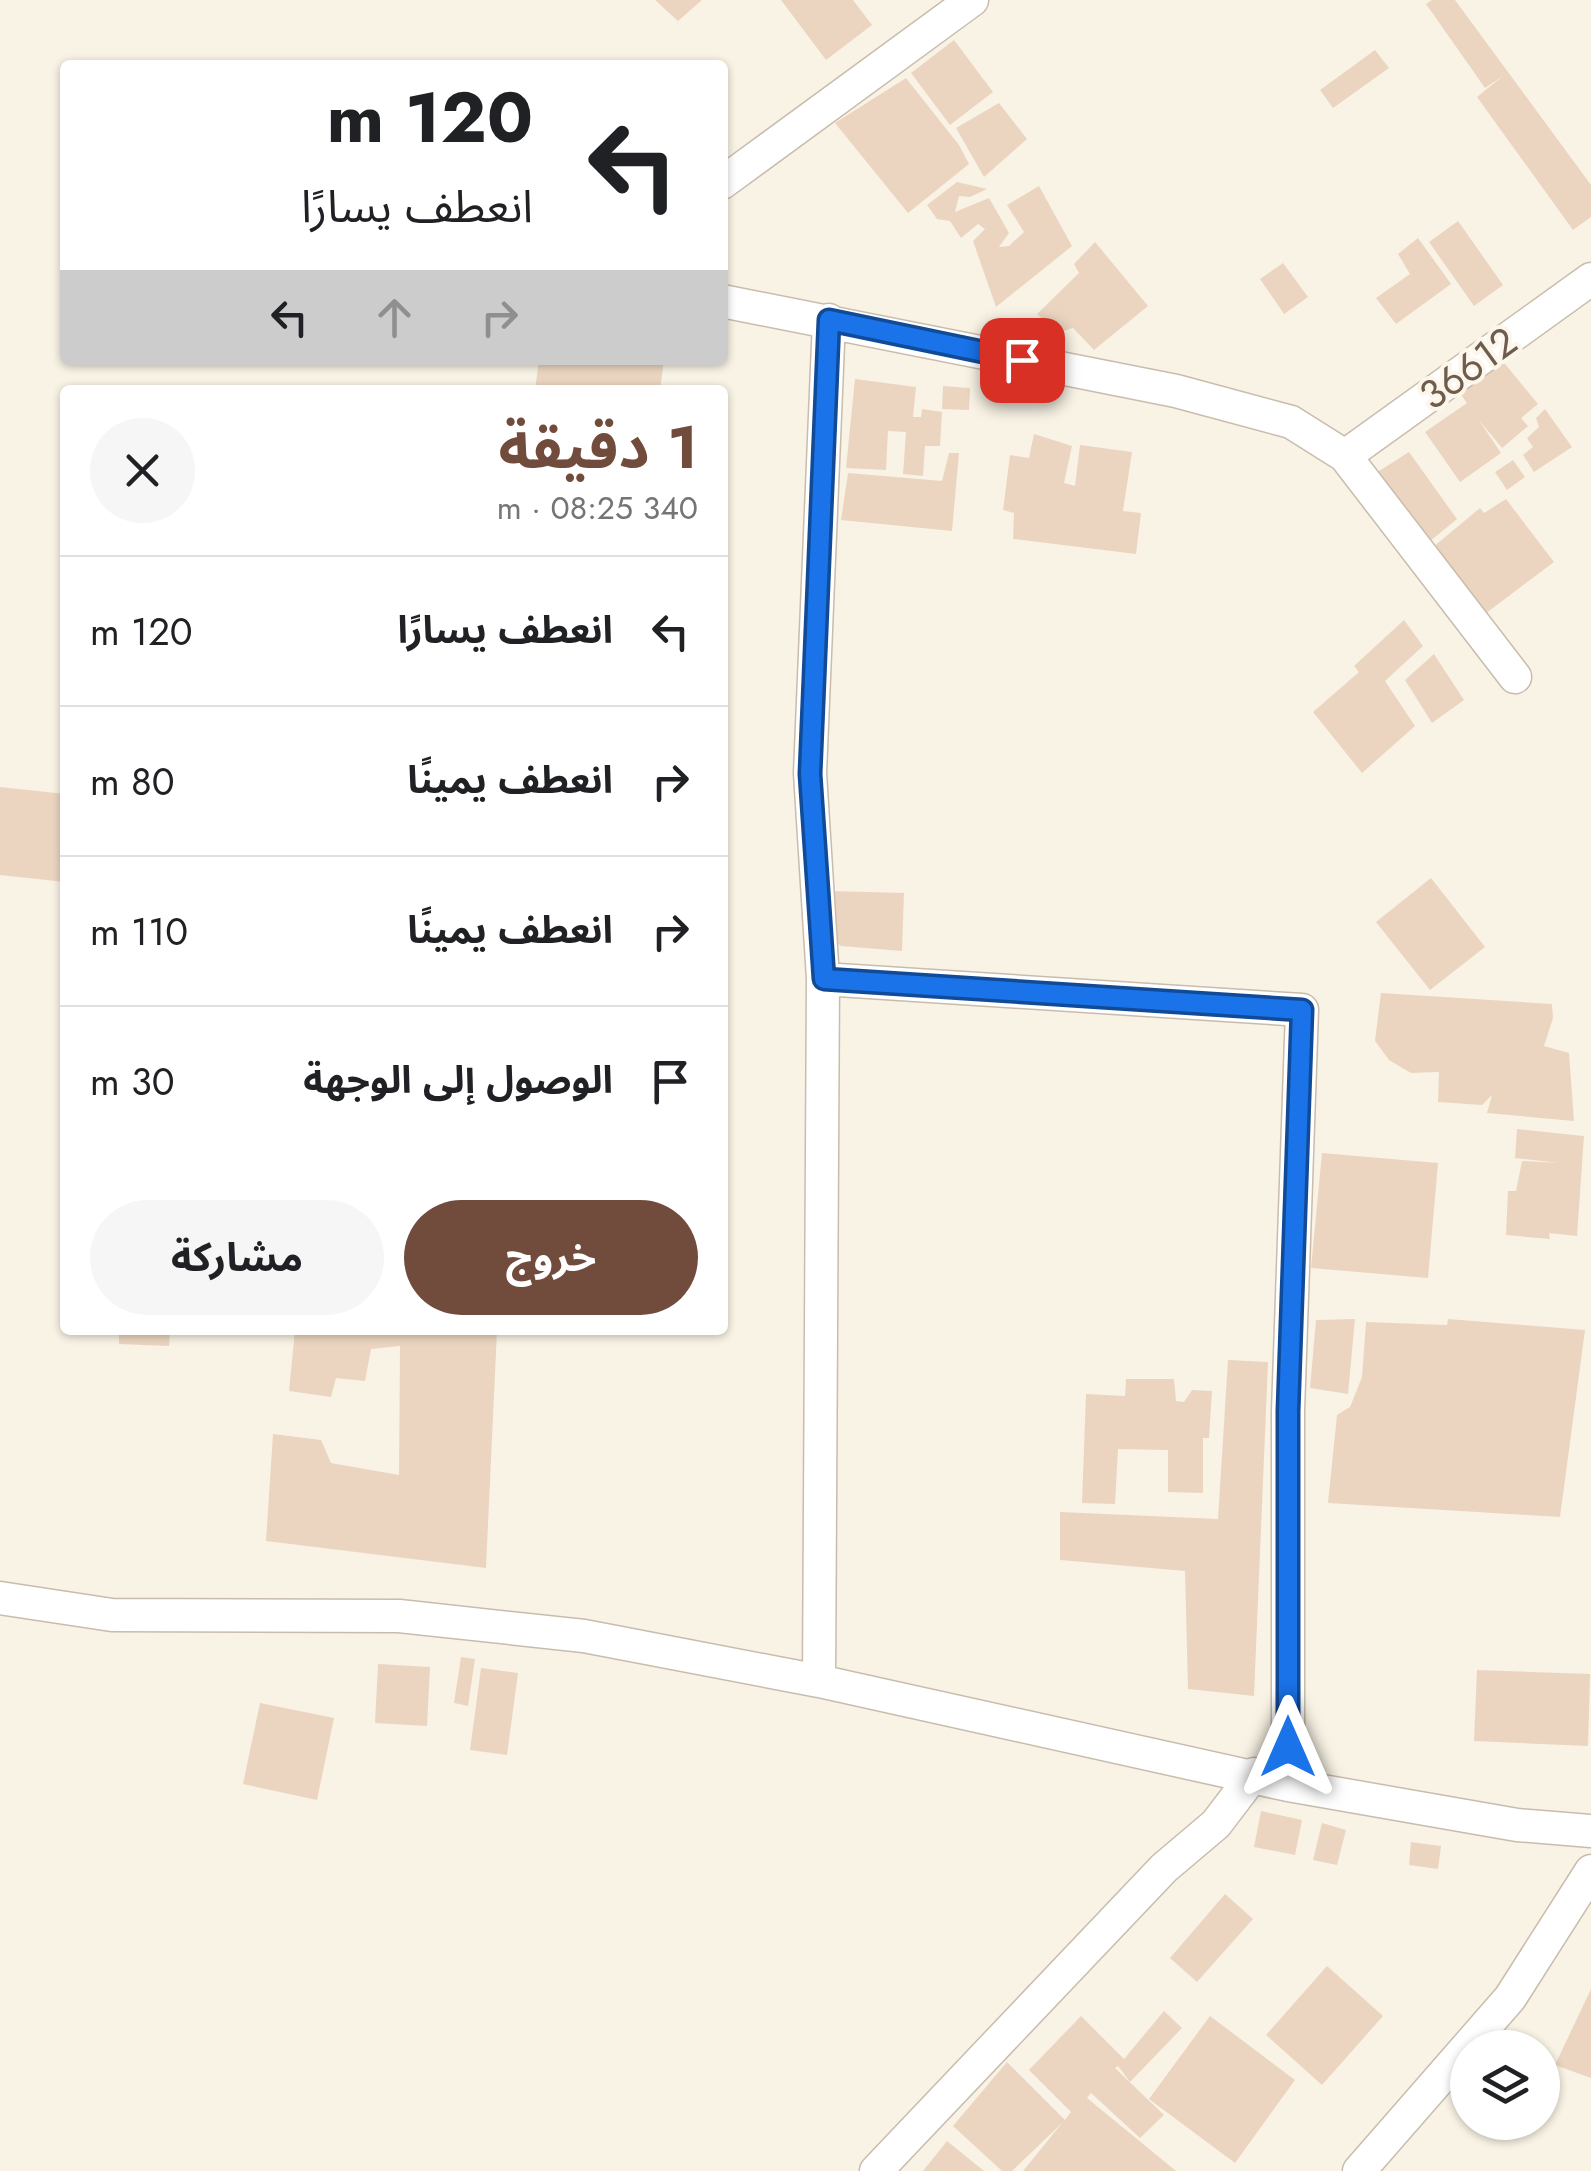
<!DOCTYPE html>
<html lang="ar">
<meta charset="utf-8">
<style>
body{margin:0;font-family:Jost,"Noto Sans Arabic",sans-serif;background:#f6f6f6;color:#202124;direction:rtl;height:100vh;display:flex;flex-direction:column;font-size:38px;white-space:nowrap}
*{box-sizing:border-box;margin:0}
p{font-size:32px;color:#757577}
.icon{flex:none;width:55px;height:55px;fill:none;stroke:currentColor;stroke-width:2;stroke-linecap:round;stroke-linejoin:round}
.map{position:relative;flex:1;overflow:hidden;direction:ltr}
.sheet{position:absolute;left:60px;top:385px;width:668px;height:950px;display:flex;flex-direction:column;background:#fff;border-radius:10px;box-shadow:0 2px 8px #0004;direction:rtl}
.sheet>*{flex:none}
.hud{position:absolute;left:60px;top:60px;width:668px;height:305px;border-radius:10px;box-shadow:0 2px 8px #0004;direction:rtl;background:#fff;color:#202124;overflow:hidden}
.buttons{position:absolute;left:1450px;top:2030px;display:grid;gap:20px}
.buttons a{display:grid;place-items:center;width:110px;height:110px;border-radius:50%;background:#fff;box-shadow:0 2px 8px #0004;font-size:50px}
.pin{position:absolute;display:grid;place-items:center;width:85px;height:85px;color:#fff;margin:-42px;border-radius:20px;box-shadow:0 5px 15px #0006}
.me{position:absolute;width:110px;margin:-55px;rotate:0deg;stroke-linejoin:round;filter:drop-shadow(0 0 8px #0008)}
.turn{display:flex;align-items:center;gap:35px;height:210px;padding:0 30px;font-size:45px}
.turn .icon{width:130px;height:130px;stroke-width:2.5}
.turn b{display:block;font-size:70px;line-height:85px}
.lanes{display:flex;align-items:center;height:95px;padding:0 30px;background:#0003;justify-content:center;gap:50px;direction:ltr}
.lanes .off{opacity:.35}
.round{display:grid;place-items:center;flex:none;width:105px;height:105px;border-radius:52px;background:#f6f6f6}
.summary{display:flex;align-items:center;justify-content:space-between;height:170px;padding:0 30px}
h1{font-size:60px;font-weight:700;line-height:75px;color:#714c3c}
.cta{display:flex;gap:20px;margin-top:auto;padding:20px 30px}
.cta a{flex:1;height:115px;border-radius:60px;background:#714c3c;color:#fff;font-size:40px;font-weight:700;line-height:115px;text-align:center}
.cta a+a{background:#f6f6f6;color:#202124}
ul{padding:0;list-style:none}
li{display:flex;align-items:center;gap:30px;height:150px;padding:0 30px;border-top:2px solid #e0e0e0}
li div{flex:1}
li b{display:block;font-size:38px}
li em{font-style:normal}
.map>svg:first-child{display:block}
.building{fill:#ebd5c0}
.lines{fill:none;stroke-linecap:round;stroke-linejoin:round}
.minor-casing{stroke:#c8bcad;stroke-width:35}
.minor{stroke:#fff;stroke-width:32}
.route-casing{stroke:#114b97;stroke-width:25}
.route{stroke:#1a73e8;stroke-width:18}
.labels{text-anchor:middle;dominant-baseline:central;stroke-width:8;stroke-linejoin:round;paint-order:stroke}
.street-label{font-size:40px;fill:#6e5d4e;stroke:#fcf7ea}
</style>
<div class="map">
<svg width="1591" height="2171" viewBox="0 0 1591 2171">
<rect width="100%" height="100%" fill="#f9f3e5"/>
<path class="building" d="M655,0H702L678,21Z
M781,0H853L872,25L826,60Z
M1432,0H1455L1591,185V217L1573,230L1477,97L1503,76L1485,88L1426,4Z
M954,40L993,92L950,125L911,73Z
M1375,50L1389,68L1333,108L1320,90Z
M906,78L959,145L969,164L908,213L835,123Z
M999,103L1027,139L984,177L956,128Z
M957,182L987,189L970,197L959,196L955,212L989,198L1009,233L999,247L1009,246L1024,232L1007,205L1039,186L1072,246L996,307L973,241L985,229L978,224L961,238L950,221L937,219L927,205Z
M1458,221L1503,285L1474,306L1429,242Z
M1418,238L1451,284L1396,324L1376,298L1410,274L1398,254Z
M1095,242L1148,306L1094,350L1073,328L1057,333L1037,314L1079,273L1074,264Z
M1283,263L1308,297L1284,314L1260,279Z
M1501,359L1538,404L1521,418L1528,426L1502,448L1479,420L1501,453L1460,482L1425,432L1467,403L1459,392Z
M539,360H664L660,390L584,386V390H535Z
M855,379L916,387L913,417H921L922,409L942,412L940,446H925L923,476L903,474L906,432L888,431L886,470L846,468Z
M943,386L970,388L969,410L942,409Z
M1545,409L1572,447L1534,472L1523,455L1533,447L1527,438L1539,427L1536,418Z
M1034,434L1072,446L1064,483L1075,486L1080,445L1132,452L1123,511L1141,513L1136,554L1013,539L1014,513L1003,510L1010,455L1029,458Z
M1409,452L1457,519L1429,542L1376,473Z
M949,453H959L952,531L841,520L848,473L942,481Z
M1513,460L1525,477L1507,490L1495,472Z
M1506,499L1554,562L1481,617L1432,548L1480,508L1484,513Z
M1404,620L1423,646L1385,681L1415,726L1362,773L1313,712L1359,672L1354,666Z
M1434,654L1464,700L1432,723L1405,680Z
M0,787L65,794V882L0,875Z
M1431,878L1485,947L1430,990L1376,922Z
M830,891L904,893L902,951L841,946L828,936Z
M1381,993L1552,1004L1553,1018L1544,1046L1569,1053L1574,1121L1487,1113L1492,1095L1482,1105L1438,1102L1439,1072L1411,1073L1389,1060L1375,1041Z
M1517,1129L1584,1136L1577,1236L1549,1233L1550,1239L1506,1235L1508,1191H1516L1522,1161L1559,1163L1515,1158Z
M1322,1153L1438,1163L1428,1278L1311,1268Z
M1355,1319L1348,1394L1310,1388L1316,1320Z
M1448,1319L1585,1330L1560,1517L1328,1503L1337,1415L1350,1407L1362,1377L1366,1322L1447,1325Z
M119,1330H170L169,1346L119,1344Z
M295,1330H497L486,1568L266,1541L273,1434L321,1440L331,1463L399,1475L400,1346L371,1349L365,1381L336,1378L331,1397L289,1391Z
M1228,1360L1268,1362L1254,1696L1188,1689L1185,1571L1060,1560V1512L1218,1519Z
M1126,1379H1174L1176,1401L1184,1402L1192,1390L1212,1391L1209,1438H1203V1493L1168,1492V1450L1118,1449L1115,1504L1082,1503L1086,1394L1125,1396Z
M461,1657L475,1659L468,1706L454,1703Z
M378,1664L430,1667L427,1726L375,1723Z
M481,1668L518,1673L507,1755L470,1750Z
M1477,1670L1590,1674L1588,1746L1474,1741Z
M260,1703L334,1718L317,1800L243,1784Z
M1261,1811L1302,1820L1295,1855L1254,1847Z
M1322,1823L1346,1830L1337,1865L1313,1860Z
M1411,1842L1441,1846L1438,1869L1409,1865Z
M1225,1894L1253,1919L1197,1982L1170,1958Z
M1327,1966L1383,2016L1322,2085L1266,2035Z
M1591,1989V2078L1555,2065Z
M1164,2011L1182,2028L1130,2082L1118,2066L1115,2068L1164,2115L1140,2138L1091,2093L1087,2098L1176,2171H1023L1062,2123L1012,2171H1002L953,2126L1007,2062L1065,2120L1071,2112L1029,2070L1081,2016L1124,2059Z
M1210,2016L1295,2080L1235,2163L1149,2099Z
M947,2141L984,2171H923Z"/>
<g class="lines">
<g class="minor-casing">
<path id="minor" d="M722,183L972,0
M722,301L1176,391L1291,422L1345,456L1515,677
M1345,456L1591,279
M823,979L1302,1010L1288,1411V1785
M0,1598L112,1615L399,1616L584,1636L819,1681L1288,1785L1517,1825L1591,1831
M819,1681L823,979L810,773L829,320
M876,2171L1164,1868L1216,1824L1254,1774
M1359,2171L1510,1998L1591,1871"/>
</g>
<use href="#minor" class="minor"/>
</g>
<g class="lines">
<g class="route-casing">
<path id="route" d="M1022,360L829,320L810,774L824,979L1302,1010L1288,1411V1747"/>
</g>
<use href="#route" class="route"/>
</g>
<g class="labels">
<g class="street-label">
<text transform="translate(1468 368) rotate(-36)">36612</text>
</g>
</g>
</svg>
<div class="buttons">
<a><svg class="icon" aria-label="layers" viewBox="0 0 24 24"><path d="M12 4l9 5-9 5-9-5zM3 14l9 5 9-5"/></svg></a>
</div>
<div class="pin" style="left:1022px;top:360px;background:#d93025"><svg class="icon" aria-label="arrive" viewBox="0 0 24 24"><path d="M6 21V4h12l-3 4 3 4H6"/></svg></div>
<svg class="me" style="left:1288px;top:1747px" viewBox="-20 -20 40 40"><path d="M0-17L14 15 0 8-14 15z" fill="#1a73e8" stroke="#fff" stroke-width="4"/></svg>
<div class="hud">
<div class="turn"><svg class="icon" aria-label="left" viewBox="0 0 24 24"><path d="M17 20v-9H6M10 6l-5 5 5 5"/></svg><div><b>120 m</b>انعطف يسارًا</div></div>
<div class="lanes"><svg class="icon" aria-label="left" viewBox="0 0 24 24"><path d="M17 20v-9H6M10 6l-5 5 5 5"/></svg><svg class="icon off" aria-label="ahead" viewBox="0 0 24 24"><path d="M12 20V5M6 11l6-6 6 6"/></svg><svg class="icon off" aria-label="right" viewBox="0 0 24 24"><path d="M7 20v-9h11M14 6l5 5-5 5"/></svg></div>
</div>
<section class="sheet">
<div class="summary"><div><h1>1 دقيقة</h1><p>340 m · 08:25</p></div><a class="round"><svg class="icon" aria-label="close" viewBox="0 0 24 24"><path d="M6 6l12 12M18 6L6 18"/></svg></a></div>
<ul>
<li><svg class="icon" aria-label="left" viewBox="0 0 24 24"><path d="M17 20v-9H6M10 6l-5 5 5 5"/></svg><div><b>انعطف يسارًا</b></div><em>120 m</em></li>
<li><svg class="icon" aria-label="right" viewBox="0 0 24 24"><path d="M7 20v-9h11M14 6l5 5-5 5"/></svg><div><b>انعطف يمينًا</b></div><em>80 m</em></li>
<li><svg class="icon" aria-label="right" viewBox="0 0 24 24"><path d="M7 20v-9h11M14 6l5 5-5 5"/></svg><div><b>انعطف يمينًا</b></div><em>110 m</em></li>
<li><svg class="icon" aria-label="arrive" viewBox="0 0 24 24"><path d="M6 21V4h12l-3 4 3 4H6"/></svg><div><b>الوصول إلى الوجهة</b></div><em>30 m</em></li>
</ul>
<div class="cta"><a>خروج</a><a>مشاركة</a></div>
</section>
</div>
